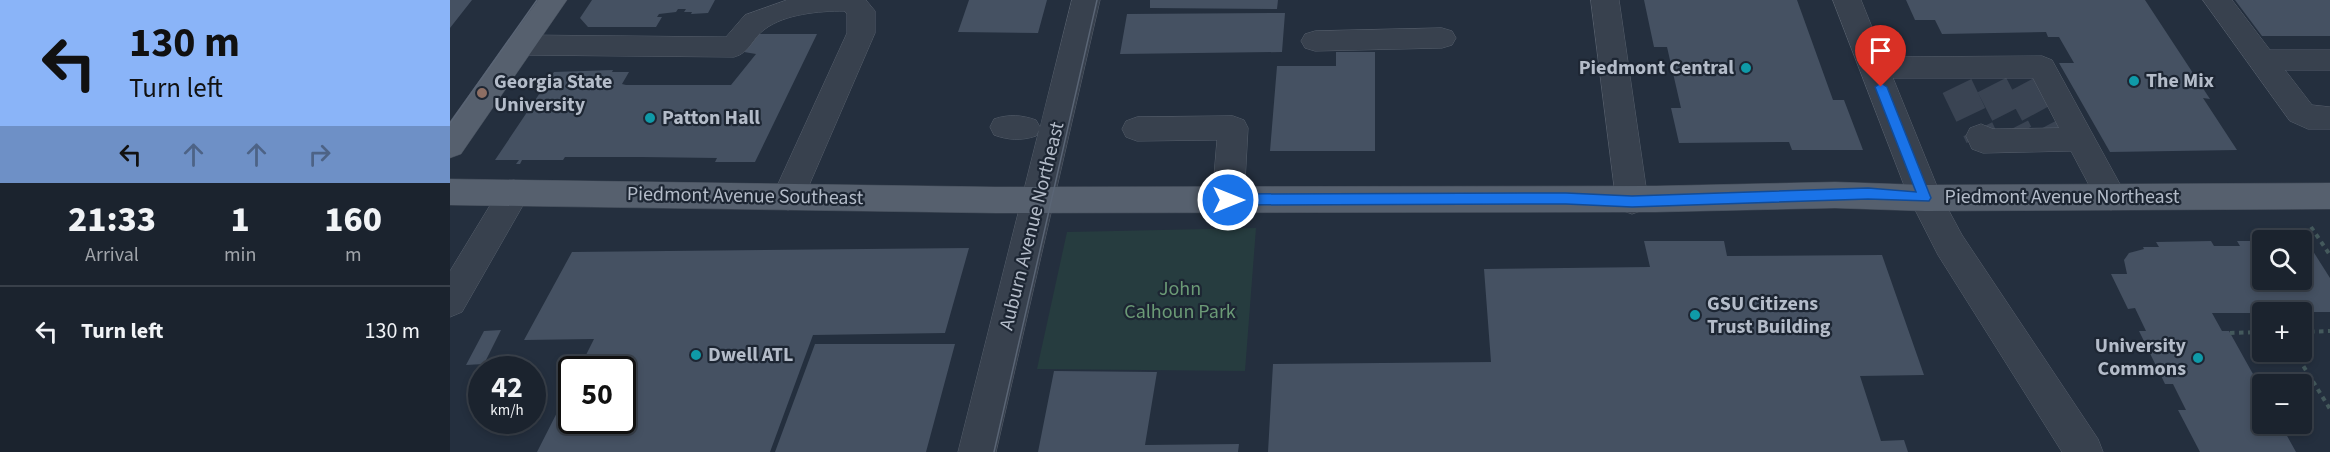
<!DOCTYPE html>
<meta charset="utf-8">
<style>
body{margin:0;font-family:"Source Sans 3",sans-serif;background:#242b36;color:#f1f3f6;height:100vh;display:flex;flex-direction:column;font-size:22px;white-space:nowrap}
*{box-sizing:border-box;margin:0}
p{font-size:20px;color:#a0a4aa}
.icon{flex:none;width:33px;height:33px;fill:none;stroke:currentColor;stroke-width:2;stroke-linecap:round;stroke-linejoin:round}
.map{position:relative;flex:1;overflow:hidden}
.sheet{display:flex;flex-direction:column;background:#1b232e;width:450px}
.sheet>*{flex:none}
.guide{background:#8ab4f8;color:#111;overflow:hidden}
.controls{position:absolute;left:1802px;top:230px;display:grid;gap:12px}
.controls a{display:grid;place-items:center;width:60px;height:60px;border-radius:6px;background:#1b232e;box-shadow:0 3px 9px #0003,0 0 0 2px #39404a;font-size:30px}
.speed{position:absolute;left:18px;top:356px;display:flex;gap:12px;font-size:30px;font-weight:700;text-align:center}
.speed>*{display:grid;place-content:center;width:78px;height:78px;border-radius:50%;background:#1b232e;box-shadow:0 3px 9px #0003,0 0 0 2px #39404a;line-height:1}
.speed small{font-size:15px;font-weight:400}
.speed .limit{border:3px solid #111;border-radius:9px;background:#fff;color:#111}
.pin{position:absolute;display:grid;place-items:center;width:51px;height:51px;color:#fff;margin:-62px -26px;border-radius:50% 50% 50% 0;rotate:-45deg;box-shadow:0 0 6px #0007}
.pin .icon{rotate:45deg}
.me{position:absolute;width:66px;margin:-33px;rotate:90deg;stroke-linejoin:round;filter:drop-shadow(0 0 4px #0008)}
.turn{display:flex;align-items:center;gap:21px;height:126px;padding:0 30px;font-size:27px}
.turn .icon{width:78px;height:78px;stroke-width:2.5}
.turn b{display:block;font-size:42px;line-height:51px}
.lanes{display:flex;align-items:center;height:57px;padding:0 30px;background:#0003;justify-content:center;gap:30px;direction:ltr}
.lanes .off{opacity:.35}
.eta{display:flex;justify-content:space-evenly;align-items:center;height:102px;text-align:center}
.eta b{font-size:36px;font-weight:800;line-height:42px}
ul{padding:0;list-style:none}
li{display:flex;align-items:center;gap:18px;height:90px;padding:0 30px;border-top:2px solid #39404a}
li div{flex:1}
li b{display:block;font-size:22px}
li em{font-style:normal}
main{display:flex;flex:1;min-height:0}
.map>svg:first-child{display:block}
.green{fill:#263c3f}
.building{fill:#455162}
.lines{fill:none;stroke-linecap:round;stroke-linejoin:round}
.minor-tunnel{stroke:#3a4453;stroke-width:32;stroke-dasharray:32 16;stroke-linecap:butt}
.minor-casing{stroke:#565f6c;stroke-width:1}
.major-casing{stroke:#414a57;stroke-width:1}
.path{stroke:#44595c;stroke-width:4;stroke-dasharray:4.5 4.5;stroke-linecap:butt}
.minor{fill:#38414e;fill-rule:evenodd}
.major{fill:#56606e;fill-rule:evenodd}
.tram{stroke:#5a6575;stroke-width:1.5}
.route{fill:#1a73e8;stroke:#114b97;stroke-width:1.5}
.culture-dot{fill:#0f9aa8;stroke:#1d2633;stroke-width:2}
.education-dot{fill:#8d6e63;stroke:#1d2633;stroke-width:2}
.labels{text-anchor:middle;dominant-baseline:central;stroke-width:4.5;stroke-linejoin:round;paint-order:stroke}
.poi-label{font-size:20px;font-weight:bold;fill:#b4bcc9;stroke:#1d2633;text-anchor:start}
.street-label{font-size:20px;fill:#b4bcc9;stroke:#1d2633}
.park-label{font-size:20px;fill:#6b9a76;stroke:#1d2633}
</style>
<main>
<section class="sheet">
<div class="guide">
<div class="turn"><svg class="icon" aria-label="left" viewBox="0 0 24 24"><path d="M17 20v-9H6M10 6l-5 5 5 5"/></svg><div><b>130 m</b>Turn left</div></div>
<div class="lanes"><svg class="icon" aria-label="left" viewBox="0 0 24 24"><path d="M17 20v-9H6M10 6l-5 5 5 5"/></svg><svg class="icon off" aria-label="ahead" viewBox="0 0 24 24"><path d="M12 20V5M6 11l6-6 6 6"/></svg><svg class="icon off" aria-label="ahead" viewBox="0 0 24 24"><path d="M12 20V5M6 11l6-6 6 6"/></svg><svg class="icon off" aria-label="right" viewBox="0 0 24 24"><path d="M7 20v-9h11M14 6l5 5-5 5"/></svg></div>
</div>
<div class="eta">
<div><b>21:33</b><p>Arrival</p></div>
<div><b>1</b><p>min</p></div>
<div><b>160</b><p>m</p></div>
</div>
<ul>
<li><svg class="icon" aria-label="left" viewBox="0 0 24 24"><path d="M17 20v-9H6M10 6l-5 5 5 5"/></svg><div><b>Turn left</b></div><em>130 m</em></li>
</ul>
</section>
<div class="map">
<svg width="1880" height="452" viewBox="0 0 1880 452">
<rect width="100%" height="100%" fill="#242f3e"/>
<path class="green" d="M806,228L795,371L587,369L617,232Z"/>
<path class="building" d="M0,0H22L0,28Z
M142,0H265L258,13L241,14L242,12H234L236,9H228L226,12L209,14L207,17H212L206,27H138L130,18Z
M519,0H597L588,33L508,32Z
M700,0H828L827,9L700,8Z
M1194,0H1347L1383,100H1394L1413,150H1342L1339,142L1229,143L1221,108H1231L1217,47H1204Z
M1456,0H1695L1760,99L1753,98L1787,150L1660,152L1609,63H1624L1609,37H1598L1596,32L1492,34L1485,20H1465Z
M1785,0H1880V36H1812Z
M835,13L832,52L670,54L677,14Z
M309,34H367L305,162H265L267,158L191,157H115L113,160H72L70,164H66L69,160H45L104,72L163,70L162,72H179L172,84L176,85H281L306,54L294,52Z
M886,52H925V151H820L827,66H886Z
M1194,241H1274L1277,256L1432,255L1474,375L1410,376L1431,441L1454,440L1458,452H818L823,364L1041,362L1034,269L1200,267Z
M1761,241L1764,246H1790L1787,241H1812V279H1851V248H1861L1880,278V312H1829L1826,307H1815L1818,312L1812,313H1762L1772,331H1779L1808,383L1801,384L1812,403V423H1830L1846,452H1750L1728,410H1736L1723,384H1715L1689,331H1696L1685,308L1678,309L1661,274H1677L1674,260L1679,253L1694,249L1693,247H1709L1706,242Z
M519,248L495,333L363,335L320,452H87L122,383V420H172V369H129L144,339L74,340L122,252Z
M51,330L34,364L16,365L34,331Z
M365,344H505L476,452H325Z
M604,371L707,372L695,445L789,444L788,452H588Z"/>
<g class="lines">
<path class="minor-tunnel" d="M1542,85L1567,134
M1571,85L1598,135
M1507,86L1531,136"/>
<g class="minor-casing">
<path id="minor" d="M337,0H416L425,11V33L354,197L349,206L338,210L327,206L322,197L397,33V14L394,11C369,11 335,14 315,29C302,38 300,53 284,57L71,55L61,52L57,45L61,38L71,35L276,37L295,15Z
M622,0H650L546,452H508L589,130L586,136C571,141 558,140 544,135L540,127L544,119C559,114 572,115 586,120L590,127Z
M1141,0H1169L1198,201L1193,210L1182,214L1171,210L1166,201Z
M1383,0H1411L1434,57L1592,56L1602,60L1677,197L1672,206L1661,210L1650,206L1621,151L1533,153L1522,149L1516,136L1520,128L1531,124L1543,129L1609,128L1583,78H1443L1491,196L1512,235L1648,439L1653,452H1612L1488,255L1459,198Z
M1753,0H1782L1820,50H1880V70H1835L1862,105L1880,107V129H1858L1840,121Z
M992,28L1002,31L1006,38L1002,45L992,48L865,51L855,48L851,41L855,34L865,31Z
M783,116L794,120L798,128L794,200L789,209L778,213L767,209L762,200L767,140L687,141L676,137L672,129L676,121L687,117Z
M64,180L75,184L80,193L12,312L0,317V271L53,184Z"/>
</g>
<g class="major-casing">
<path id="major" d="M88,0H117L11,154L0,158V122Z
M0,179L545,187L1206,186L1385,182L1475,185L1880,183V209L1475,211L1385,208L1206,212L545,213L0,205Z"/>
</g>
<path class="path" d="M1861,227L1880,255
M1851,332L1880,331
M1780,333L1812,332
M1844,351L1880,409"/>
<use href="#minor" class="minor"/>
<use href="#major" class="major"/>
<path class="tram" d="M0,123L87,0
M544,452L647,0"/>
</g>
<path class="route" d="M1431,83L1437,87L1481,198L1479,201L1418,199L1182,207L1116,204L778,205L771,200L778,194L1116,193L1182,196L1418,188L1466,192L1425,87Z"/>
<g class="culture-dot">
<circle cx="1296" cy="68" r="6"/>
<circle cx="1684" cy="81" r="6"/>
<circle cx="200" cy="118" r="6"/>
<circle cx="1245" cy="315" r="6"/>
<circle cx="246" cy="355" r="6"/>
<circle cx="1748" cy="358" r="6"/>
</g>
<circle class="education-dot" cx="32" cy="93" r="6"/>
<g class="labels">
<g class="poi-label">
<text x="1284" y="68" text-anchor="end">Piedmont Central</text>
<text x="1696" y="81">The Mix</text>
<text x="44" y="82">Georgia State<tspan x="44" dy="23">University</tspan></text>
<text x="212" y="118">Patton Hall</text>
<text x="1257" y="304">GSU Citizens<tspan x="1257" dy="23">Trust Building</tspan></text>
<text x="1736" y="346" text-anchor="end">University<tspan x="1736" dy="23">Commons</tspan></text>
<text x="258" y="355">Dwell ATL</text>
</g>
<g class="street-label">
<text transform="translate(295 196) rotate(1)">Piedmont Avenue Southeast</text>
<text x="1612" y="197">Piedmont Avenue Northeast</text>
<text transform="translate(582 226) rotate(-76)">Auburn Avenue Northeast</text>
</g>
<g class="park-label">
<text x="730" y="289">John<tspan x="730" dy="23">Calhoun Park</tspan></text>
</g>
</g>
</svg>
<div class="controls">
<a><svg class="icon" aria-label="search" viewBox="0 0 24 24"><circle cx="10" cy="10" r="6"/><path d="M15 15l6 6"/></svg></a>
<a>+</a>
<a>−</a>
</div>
<div class="speed"><div>42<small>km/h</small></div><div class="limit">50</div></div>
<div class="pin" style="left:1431px;top:87px;background:#d93025"><svg class="icon" aria-label="arrive" viewBox="0 0 24 24"><path d="M6 21V4h12l-3 4 3 4H6"/></svg></div>
<svg class="me" style="left:778px;top:200px" viewBox="-20 -20 40 40"><circle r="17" fill="#1a73e8" stroke="#fff" stroke-width="3"/><path d="M0-11L8 9 0 5-8 9z" fill="#fff"/></svg>
</div>
</main>
